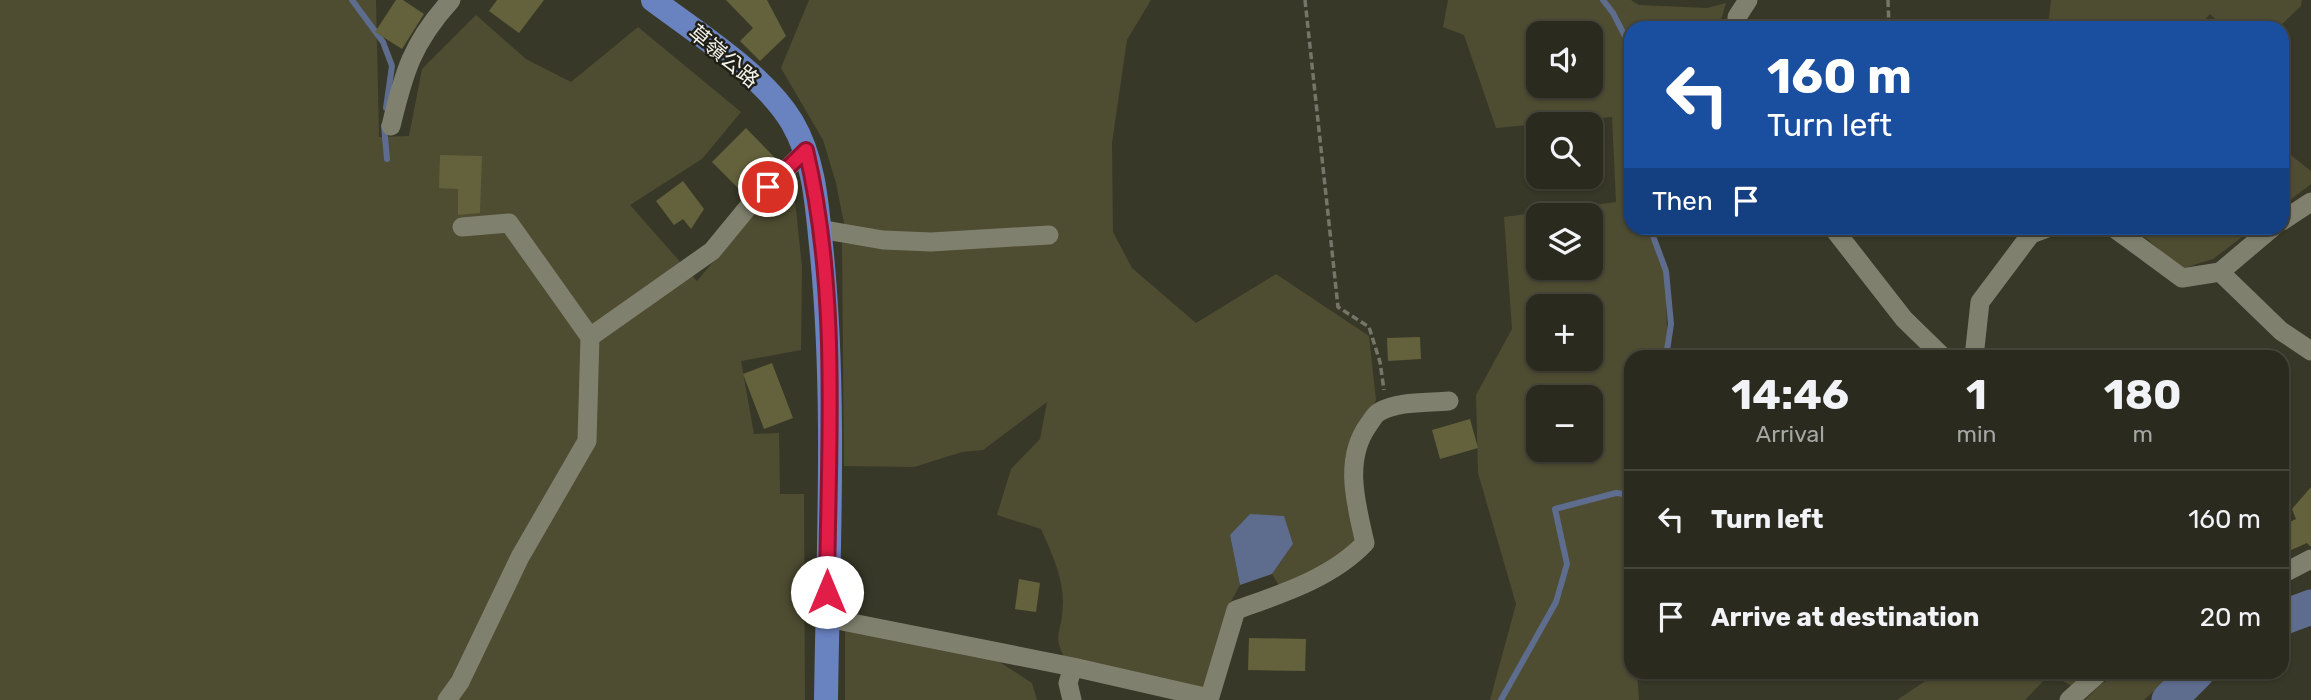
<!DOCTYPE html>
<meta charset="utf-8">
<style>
body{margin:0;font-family:Rubik,"Noto Sans TC",sans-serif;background:#323227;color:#f1f3f6;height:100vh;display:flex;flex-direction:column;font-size:26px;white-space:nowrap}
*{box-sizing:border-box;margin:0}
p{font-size:23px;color:#a5a7a4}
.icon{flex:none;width:38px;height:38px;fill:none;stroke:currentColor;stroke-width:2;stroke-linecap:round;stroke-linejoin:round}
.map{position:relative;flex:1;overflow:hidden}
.side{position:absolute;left:1624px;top:350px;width:665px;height:329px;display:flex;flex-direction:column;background:#2a2a1e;border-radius:21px;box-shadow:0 2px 5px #0004,0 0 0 2px #46463c}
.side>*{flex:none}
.hud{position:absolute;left:1624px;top:21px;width:665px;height:214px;border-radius:21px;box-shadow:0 2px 5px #0004,0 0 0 2px #46463c;background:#1a4fa0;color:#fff;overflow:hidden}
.tools{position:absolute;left:1526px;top:21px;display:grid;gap:14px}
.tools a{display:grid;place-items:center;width:77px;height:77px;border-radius:14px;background:#2a2a1e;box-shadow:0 2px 5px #0004,0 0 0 2px #46463c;font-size:35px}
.pin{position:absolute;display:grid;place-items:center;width:60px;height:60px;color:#fff;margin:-30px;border:4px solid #fff;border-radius:50%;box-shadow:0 2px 7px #0007}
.me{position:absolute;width:77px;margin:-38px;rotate:0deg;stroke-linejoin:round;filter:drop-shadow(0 0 5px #0008)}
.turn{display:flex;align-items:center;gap:24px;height:147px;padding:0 28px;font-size:32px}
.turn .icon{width:91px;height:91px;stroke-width:2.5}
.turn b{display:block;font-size:49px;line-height:60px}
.then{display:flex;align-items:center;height:66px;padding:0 28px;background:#0003;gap:14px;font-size:26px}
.eta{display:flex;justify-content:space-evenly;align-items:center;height:119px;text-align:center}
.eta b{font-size:42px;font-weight:700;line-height:49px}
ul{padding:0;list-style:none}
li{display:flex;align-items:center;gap:21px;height:98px;padding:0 28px;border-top:2px solid #46463c}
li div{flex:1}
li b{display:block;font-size:26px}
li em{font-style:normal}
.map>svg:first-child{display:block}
.green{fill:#4e4c31;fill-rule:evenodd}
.water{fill:#5e6c8e}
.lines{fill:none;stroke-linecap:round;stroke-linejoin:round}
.stream{stroke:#5e6c8e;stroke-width:6}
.river{stroke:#5e6c8e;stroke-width:35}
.building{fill:#64623c}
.path{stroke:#767668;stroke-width:3.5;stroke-dasharray:7 3.5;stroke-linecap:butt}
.minor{stroke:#80806e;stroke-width:19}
.major{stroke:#6982c0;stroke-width:24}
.route-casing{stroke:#92132f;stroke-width:18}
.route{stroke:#e11d48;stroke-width:12}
.labels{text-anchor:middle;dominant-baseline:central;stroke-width:5;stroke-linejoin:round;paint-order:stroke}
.street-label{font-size:21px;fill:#f3f3e9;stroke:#1f1f17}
</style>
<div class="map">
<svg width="2311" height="700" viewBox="0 0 2311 700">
<rect width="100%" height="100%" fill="#383828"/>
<path class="green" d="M0,0H376L379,137L409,136L422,69L476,15L526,59L571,82L638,27L741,112L702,159L630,205L697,281L756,211L793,181L802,267L801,350L741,361L754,434L779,433L780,494H804L805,700H0Z
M809,0H1151L1127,40L1112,143L1113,232L1132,268L1196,323L1276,274L1369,336L1376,400L1347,453V505L1357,538L1341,557L1280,587L1272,574L1293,544L1230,535L1240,585L1229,605L1203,694L1071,670C1049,632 1062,640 1063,602C1063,577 1051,551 1041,529L997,515L1011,469L1040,439L1047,402L983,450L962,452L914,467L844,466L842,243L932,250L1054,243L1058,233L900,235L845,228L836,183L823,140L781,68Z
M1448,0H1631L1639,5L1707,8L1726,3L1720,23L1714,28H1631V228H1646L1665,271L1668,357H1631V672H1637L1639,700H1490L1516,604L1478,473L1476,395L1512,329L1504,217L1616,202L1612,117L1496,128L1464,35L1443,27ZM1538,33H1591V86H1538ZM1538,215H1591V268H1538ZM1538,306H1591V359H1538ZM1538,397H1591V450H1538Z
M2051,0H2302L2301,6L2278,28H2225L2210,14L2198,28H2048Z
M2282,148L2311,171V184L2282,206Z
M2135,228H2254L2213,259L2181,269Z
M845,630L992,657L1032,683L1037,700H845Z
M1939,672H2083L2072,686L2050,674L2025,700H1897Z
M2123,672H2175L2144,700H2085L2101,684Z"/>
<path class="water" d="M1250,514L1284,516L1293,544L1272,574L1240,585L1230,535Z"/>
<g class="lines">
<path class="stream" d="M352,0L383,42L392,66L386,108
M1603,0L1613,13L1631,48
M384,126L387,159
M1650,228L1666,271L1671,324L1666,357
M1501,700L1556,602L1567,564L1555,509L1616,493L1631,495"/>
<path class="river" d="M2282,618L2311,607
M2169,700L2197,672"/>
</g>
<path class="building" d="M396,0H403L424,14L402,49L375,32Z
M497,0H544L519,33L489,11Z
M726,0H767L786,36L760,61L740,41L753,28Z
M746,128L778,161L744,194L712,162Z
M440,155L482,156L480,213L458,215V189L439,188Z
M683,181L704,209L691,229L683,219L674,225L656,201Z
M1420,337L1421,359L1388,361L1387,338Z
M772,363L793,418L764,429L743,374Z
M1470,419L1478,448L1440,459L1432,430Z
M2311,487V547L2307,543L2282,554V526L2296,519L2292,509Z
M1019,579L1040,583L1036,612L1015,609Z
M1249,638L1306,639L1305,671L1248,670Z"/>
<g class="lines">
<path class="path" d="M1305,0L1338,307L1369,327L1380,362L1384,390
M1888,0L1889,28"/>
<path class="minor" d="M1737,28V17L1748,0
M391,126C404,72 412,43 451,0
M2282,221L2311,202
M462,227L509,223L590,337
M1833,228L1904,319L1943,357
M2114,228L2182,278L2220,272
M2272,228L2220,272L2281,331L2311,351
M819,229L883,240L931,242L1049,235
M1974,357L1980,302L2031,234L2047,228
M2282,574L2311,559
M827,618L1073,667L1209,698
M447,700L460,682L520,557L587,441L590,337L712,251L749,206L806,150
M1072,700L1068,683L1073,667
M1209,700L1236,610C1281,594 1332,578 1365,543C1356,504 1343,459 1369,424C1372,420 1375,414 1379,412C1398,401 1427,403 1449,401
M2069,700L2100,672"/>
<path class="major" d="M653,0C697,33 764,75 792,122C816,163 817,210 822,255C836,402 828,552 826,700"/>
</g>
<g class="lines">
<g class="route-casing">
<path id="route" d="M768,187L806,150C840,294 828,446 827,592"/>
</g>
<use href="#route" class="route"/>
</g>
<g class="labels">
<g class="street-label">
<text transform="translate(724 56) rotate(40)">草嶺公路</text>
</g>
</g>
</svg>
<div class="tools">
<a><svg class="icon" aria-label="sound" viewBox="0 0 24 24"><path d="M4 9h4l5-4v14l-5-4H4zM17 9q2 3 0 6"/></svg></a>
<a><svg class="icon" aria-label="search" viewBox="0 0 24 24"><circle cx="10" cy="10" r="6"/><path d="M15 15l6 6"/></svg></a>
<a><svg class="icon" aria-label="layers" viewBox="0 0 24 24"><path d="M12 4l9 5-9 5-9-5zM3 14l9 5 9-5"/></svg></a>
<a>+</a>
<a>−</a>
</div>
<div class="pin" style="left:768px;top:187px;background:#d93025"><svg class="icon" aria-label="arrive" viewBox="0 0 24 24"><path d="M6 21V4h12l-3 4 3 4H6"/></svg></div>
<svg class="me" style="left:827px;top:592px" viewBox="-20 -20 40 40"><circle r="19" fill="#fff"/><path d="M0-13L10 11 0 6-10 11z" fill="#e11d48"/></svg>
<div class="hud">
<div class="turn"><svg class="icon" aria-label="left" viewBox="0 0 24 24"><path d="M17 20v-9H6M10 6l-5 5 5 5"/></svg><div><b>160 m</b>Turn left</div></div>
<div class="then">Then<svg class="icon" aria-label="arrive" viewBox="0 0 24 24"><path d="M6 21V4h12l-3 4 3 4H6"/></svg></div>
</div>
<section class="side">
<div class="eta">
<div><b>14:46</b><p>Arrival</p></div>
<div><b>1</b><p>min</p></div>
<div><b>180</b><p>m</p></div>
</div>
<ul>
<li><svg class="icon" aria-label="left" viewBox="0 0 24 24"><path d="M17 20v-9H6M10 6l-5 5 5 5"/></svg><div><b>Turn left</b></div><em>160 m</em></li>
<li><svg class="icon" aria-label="arrive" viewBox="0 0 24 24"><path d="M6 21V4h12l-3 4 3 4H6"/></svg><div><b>Arrive at destination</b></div><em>20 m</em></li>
</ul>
</section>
</div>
